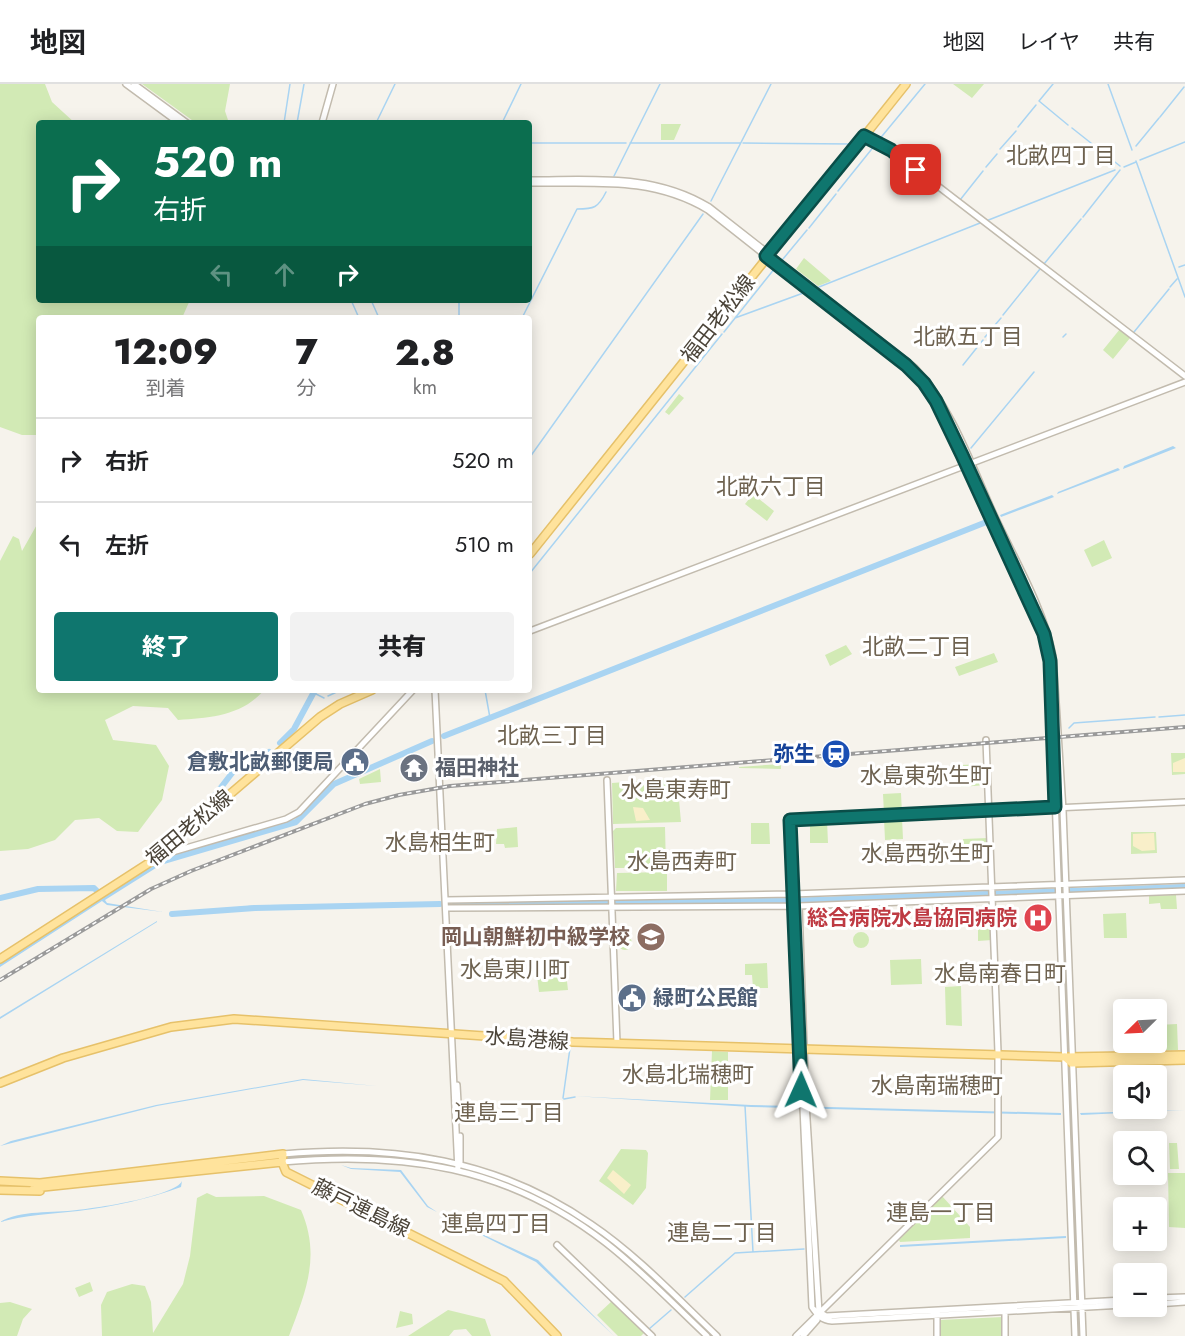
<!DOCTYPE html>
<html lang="ja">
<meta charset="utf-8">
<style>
body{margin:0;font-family:Jost,"Noto Sans JP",sans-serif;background:#f2f2f2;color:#202124;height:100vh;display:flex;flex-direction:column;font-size:22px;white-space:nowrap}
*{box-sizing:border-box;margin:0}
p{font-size:20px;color:#757577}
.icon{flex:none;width:33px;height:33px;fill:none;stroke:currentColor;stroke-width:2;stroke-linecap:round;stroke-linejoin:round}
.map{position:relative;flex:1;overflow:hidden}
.details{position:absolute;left:36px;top:231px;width:496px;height:378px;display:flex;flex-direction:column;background:#fff;border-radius:6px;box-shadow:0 3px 15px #0003}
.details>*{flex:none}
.guide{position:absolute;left:36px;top:36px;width:496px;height:183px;border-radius:6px;box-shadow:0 3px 15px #0003;background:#0b6e4f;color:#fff;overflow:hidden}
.needle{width:39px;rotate:246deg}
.buttons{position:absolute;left:1113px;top:915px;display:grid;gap:12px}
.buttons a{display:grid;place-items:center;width:54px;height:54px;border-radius:6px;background:#fff;box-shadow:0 3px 15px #0003;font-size:30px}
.pin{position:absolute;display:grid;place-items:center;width:51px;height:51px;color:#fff;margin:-26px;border-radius:12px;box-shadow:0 3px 9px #0006}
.me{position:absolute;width:66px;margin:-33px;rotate:1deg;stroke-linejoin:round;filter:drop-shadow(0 0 4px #0008)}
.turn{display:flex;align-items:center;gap:21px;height:126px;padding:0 18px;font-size:27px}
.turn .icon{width:78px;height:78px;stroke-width:2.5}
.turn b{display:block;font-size:42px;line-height:51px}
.lanes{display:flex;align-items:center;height:57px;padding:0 18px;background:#0003;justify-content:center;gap:30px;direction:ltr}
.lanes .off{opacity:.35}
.eta{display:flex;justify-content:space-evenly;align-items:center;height:102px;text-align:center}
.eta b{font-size:36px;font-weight:800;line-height:42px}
.primary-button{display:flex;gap:12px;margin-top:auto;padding:12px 18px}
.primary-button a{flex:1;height:69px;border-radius:6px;background:#0f766e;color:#fff;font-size:24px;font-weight:800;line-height:69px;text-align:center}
.primary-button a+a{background:#f2f2f2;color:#202124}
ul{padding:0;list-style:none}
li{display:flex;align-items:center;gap:18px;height:84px;padding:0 18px;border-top:2px solid #e0e0e0}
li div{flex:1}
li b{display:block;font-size:22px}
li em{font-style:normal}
header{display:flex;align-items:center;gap:36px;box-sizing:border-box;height:84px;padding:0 30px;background:#fff;border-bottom:2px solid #e0e0e0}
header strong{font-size:28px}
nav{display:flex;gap:33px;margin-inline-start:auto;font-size:21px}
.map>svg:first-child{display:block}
.green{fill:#d2eab5}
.sand{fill:#f9efc9}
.water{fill:#a9d4f2}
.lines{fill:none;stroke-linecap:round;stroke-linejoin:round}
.stream{stroke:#a9d4f2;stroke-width:1.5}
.river{stroke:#a9d4f2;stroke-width:6}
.minor-casing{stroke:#c2bbae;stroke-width:8}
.major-casing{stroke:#e6c16a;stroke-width:10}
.minor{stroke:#fff;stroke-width:5}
.major{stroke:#ffe39c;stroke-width:7}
.rail-casing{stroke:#9a9a9a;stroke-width:4}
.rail{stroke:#fff;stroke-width:1.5;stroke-dasharray:4.5;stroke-linecap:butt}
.route-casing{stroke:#0a4d48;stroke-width:15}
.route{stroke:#0f766e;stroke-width:10}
.labels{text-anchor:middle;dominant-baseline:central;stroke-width:6;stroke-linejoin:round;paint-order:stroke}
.street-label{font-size:21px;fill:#4b4439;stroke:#fff}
.transit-label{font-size:21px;font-weight:bold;fill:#164399;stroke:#fff;text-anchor:end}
.service-label{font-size:21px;font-weight:bold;fill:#4e5e75;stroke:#fff;text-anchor:end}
.worship-label{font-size:21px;font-weight:bold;fill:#5b616d;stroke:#fff;text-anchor:start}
.health-label{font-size:21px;font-weight:bold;fill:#be3a42;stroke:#fff;text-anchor:end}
.education-label{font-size:21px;font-weight:bold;fill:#785e54;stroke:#fff;text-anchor:end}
.neighbourhood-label{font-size:22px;fill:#6e6250;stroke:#fff}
</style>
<header>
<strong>地図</strong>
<nav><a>地図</a><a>レイヤ</a><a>共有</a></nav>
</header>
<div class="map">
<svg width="1185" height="1252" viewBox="0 0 1185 1252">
<rect width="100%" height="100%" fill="#f6f3ec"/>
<path class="green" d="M0,0H45L52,18L75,39H39V216H190L182,234H39V351H22L0,343Z
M142,0H230L225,27L229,39H196Z
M953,0H984L972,14Z
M661,40H681L674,56H661Z
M804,174L831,197L818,202L796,185Z
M1120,245L1130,254L1113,275L1103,266Z
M679,310L684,314L669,331L665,328Z
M753,410L774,427L767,437L745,420Z
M39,437V606H264C242,632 210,634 178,636L168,624L133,622L105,636L113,656L156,661L169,682L162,716L138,748L117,747L99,734L75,736L55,756L28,765L0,767V477L13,452L19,455L22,467Z
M1104,456L1112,474L1092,483L1084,466Z
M846,561L852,570L830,582L825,571Z
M994,569L998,578L959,592L955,583Z
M1171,669H1185V690L1172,691Z
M781,680V685L739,684V683Z
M986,680V701L961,703L960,681Z
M380,685L381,698L360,700L359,695Z
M677,694L681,738L613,740L612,699Z
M901,709L902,730H884L883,710Z
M902,734L903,755L885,756L884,735Z
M827,737L828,759H810V738Z
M751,739H769L770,760H751Z
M517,743L518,763L505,764L504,760H496L497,745Z
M665,743L666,784H615L613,747L616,744Z
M1131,748H1156L1157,769L1131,770Z
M988,754L989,776L964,777L963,755Z
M667,788V807H616L617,789Z
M1176,811L1177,825H1161L1160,819L1149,820V812Z
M1126,829L1127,854H1104L1103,830Z
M978,845H992V856L978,857Z
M853 856a8 8 0 1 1 16 0a8 8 0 1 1-16 0Z
M618 859a7 7 0 1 1 14 0a7 7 0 1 1-14 0Z
M921,875L922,900L891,901L890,876Z
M767,879L768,904H753L752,891H745V880Z
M540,889H566L568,906L539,908L537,891Z
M961,902L962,942L946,941L945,903Z
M1177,940L1178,966L1135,967V959L1156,958L1157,941Z
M712,967L728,968V1016H710Z
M1169,1059H1177L1179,1085H1170Z
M621,1065L646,1066L648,1069L646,1104L633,1121L599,1097Z
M1168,1089H1185V1144L1169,1143Z
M207,1109L216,1113L264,1112L301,1126C321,1172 306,1207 289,1252H102L101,1221L107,1208L132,1200L145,1202L151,1218L153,1249L183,1200L190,1172L197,1114Z
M942,1112L970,1143V1154L900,1158L899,1156Z
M90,1198L93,1207L79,1213L75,1204Z
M612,1217L645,1248L641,1252H618L597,1231Z
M10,1218L32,1225L23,1235L17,1252H0V1219Z
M448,1226L485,1235L491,1252H472L466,1245L454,1246L449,1252H408Z
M400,1227L412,1230L413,1240L396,1244Z
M1003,1233V1252H939V1236Z"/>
<path class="sand" d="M1185,674V688H1173V679Z
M633,723L643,724L650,736L636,737Z
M1154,749L1155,766L1142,767L1133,762V750Z
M613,1086L631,1101L624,1110L607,1094Z"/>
<path class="water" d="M1173,362L1176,364L1123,385L1124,382Z
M1118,384L1120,386L1057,410L1058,408Z
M1052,411L1054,413L1001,433L1000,431Z
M166,773L167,777L105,816L107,819L163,828L107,821L102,817L0,883V879Z
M157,837V838L0,935V933Z
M303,995L377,1002L303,996L157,1022L0,1062L11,1057L156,1021Z
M573,1012L751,1021L1061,1029V1031L751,1023Z
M1185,1026L1081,1031L1080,1029Z
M341,1081L351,1084L401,1086L428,1122L437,1128L427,1123L400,1088L351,1085Z
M182,1097L181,1103C149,1115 112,1123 78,1127C51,1130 25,1131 0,1138C19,1126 54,1129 77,1126C98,1124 175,1112 182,1097Z
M439,1130L538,1176L614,1252L536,1178Z
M1066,1152V1154L900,1163V1161Z"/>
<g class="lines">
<path class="stream" d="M1053,0L1039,17L1068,41
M1108,0L1132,66
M1160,33L1184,3
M284,39L290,0
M297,39L304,0
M376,39L395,0
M502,39L521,0
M1018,43L1036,21
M1072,44L1120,82
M883,56L916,82
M878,57L925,0
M530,59H626
M630,59H740
M743,59L852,60
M1136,62L1159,34
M1000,65L1016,47
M1140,76L1185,58
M1136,77L1185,213
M986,83L997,70
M1124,83L1136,78
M920,85L939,99
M614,92L660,0
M838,107L875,61
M960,116L983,87
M711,117L771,0
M1083,133L1120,86
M986,137L1115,86
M809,144L836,110
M783,175L807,146
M1044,180L1081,135
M1179,183L1185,181
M819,203L980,139
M1170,203L1177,195
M351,216L359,234
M371,216L379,234
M459,216V234
M1003,231L1040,185
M522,234L577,125C594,125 598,124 606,108
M735,234L806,208
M995,241L1001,234
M724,248L775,184
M1134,248L1169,205
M985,253L993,244
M1063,253L1066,250
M963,281L983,256
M971,364L1034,288
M530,373L703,130
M530,464L726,219
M530,489L722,250
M485,606L490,634
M314,609L324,614
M328,612L341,606
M1159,633L1185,631
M1069,644L1074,639L1155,633
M1068,806L1185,801
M993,808L1063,806
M795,815L988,808
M474,818L790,815
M172,830L255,822L439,819
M563,1014L570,964
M564,1015L575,1013
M745,1022L753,1168
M685,1213L735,1169L804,1165
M649,1245L671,1226"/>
<path class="river" d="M444,652L989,437
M280,659L294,645L315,606
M178,746L209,719L239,680L262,674L269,668
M160,778L296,738L334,700L432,657
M0,814L38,805L94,804L97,807
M455,820L789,817L1185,803
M172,830L255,824L440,820"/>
<g class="minor-casing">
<path id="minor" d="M126,0L179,39
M134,0L187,39
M322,39L333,0
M864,53L891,66L1185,292
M530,96C592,96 654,89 709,123L915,284C953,325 972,383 995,433C1016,478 1043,523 1053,572L1063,726L1083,1252
M530,99C593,100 651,92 708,126L914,289C950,329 968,386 991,434C1012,479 1043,527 1050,577L1075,1252
M530,547L1185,298
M435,606L458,1087
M607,696L617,959
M169,769L286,735L299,728L413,606
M446,816L792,810L1185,796
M799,822L806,1019L819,1228L826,1232L1124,1216
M446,824L799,822L1185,807
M457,1001L459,1036
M460,1052V1081
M283,1070C394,1060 497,1075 591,1140C637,1171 677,1214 717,1252
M282,1078C403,1067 507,1082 606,1159C642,1187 674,1221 707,1252
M557,1161L652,1252
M1156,1214L1185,1213
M1156,1220L1185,1218
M1124,1221L832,1237C822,1236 818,1232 812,1223L790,736L1185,718
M796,1252L998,1053V968L986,656
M803,1252L817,1236
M937,1252V1230
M1005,1252V1227"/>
</g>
<g class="major-casing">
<path id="major" d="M530,470L906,0
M0,875L152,777L320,633L340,620L372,606
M1065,973L1072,979L1185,976
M0,999L63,974L171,943L234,935L573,958L1065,973L1185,971
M0,1097L40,1099L283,1070L282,1078L286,1088L504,1197L557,1252
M34,1104L282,1078
M0,1106L40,1107"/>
</g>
<use href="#minor" class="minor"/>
<use href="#major" class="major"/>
<g class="rail-casing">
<path id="rail" d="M0,896L151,805L191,787L365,720L399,711L450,702L1185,643"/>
</g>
<use href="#rail" class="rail"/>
</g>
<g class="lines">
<g class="route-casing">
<path id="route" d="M801,1006L790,736L1055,723L1050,577L1044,550L962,371L936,317L924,299L906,281L766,172L864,52L891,66L916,86"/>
</g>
<use href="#route" class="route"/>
</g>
<defs>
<g id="station-disc" transform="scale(1.5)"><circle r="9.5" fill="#1a4fb4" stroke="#fff"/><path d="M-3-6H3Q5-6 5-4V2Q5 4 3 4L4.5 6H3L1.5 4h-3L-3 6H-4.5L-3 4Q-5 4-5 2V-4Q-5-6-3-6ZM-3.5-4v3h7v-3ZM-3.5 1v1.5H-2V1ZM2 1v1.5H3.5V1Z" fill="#fff"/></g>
<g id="civic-disc" transform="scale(1.5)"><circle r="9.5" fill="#5c6f8a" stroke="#fff"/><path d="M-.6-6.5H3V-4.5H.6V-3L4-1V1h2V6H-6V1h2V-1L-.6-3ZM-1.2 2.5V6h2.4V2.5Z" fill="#fff"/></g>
<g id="temple-disc" transform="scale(1.5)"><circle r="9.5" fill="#6b7280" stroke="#fff"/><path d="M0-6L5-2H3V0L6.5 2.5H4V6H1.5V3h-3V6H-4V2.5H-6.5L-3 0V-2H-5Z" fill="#fff"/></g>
<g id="hospital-disc" transform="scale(1.5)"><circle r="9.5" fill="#e0444e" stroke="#fff"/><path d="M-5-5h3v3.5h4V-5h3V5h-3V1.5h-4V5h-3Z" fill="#fff"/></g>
<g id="school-disc" transform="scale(1.5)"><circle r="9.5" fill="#8d6e63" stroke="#fff"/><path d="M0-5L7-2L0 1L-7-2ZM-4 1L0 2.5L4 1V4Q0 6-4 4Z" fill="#fff"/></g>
</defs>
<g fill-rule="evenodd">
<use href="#station-disc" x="836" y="670"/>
<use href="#civic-disc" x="355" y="678"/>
<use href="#temple-disc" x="414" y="684"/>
<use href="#hospital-disc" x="1038" y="834"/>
<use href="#school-disc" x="651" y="853"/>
<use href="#civic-disc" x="632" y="914"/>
</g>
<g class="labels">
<g class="street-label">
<text transform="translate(718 235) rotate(-52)">福田老松線</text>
<text transform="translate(189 744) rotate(-40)">福田老松線</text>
<text transform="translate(527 955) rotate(4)">水島港線</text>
<text transform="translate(361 1124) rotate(26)">藤戸連島線</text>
</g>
<g class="transit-label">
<text x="815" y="670">弥生</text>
</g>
<g class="service-label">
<text x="334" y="678">倉敷北畝郵便局</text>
<text x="653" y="914" text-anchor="start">緑町公民館</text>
</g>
<g class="worship-label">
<text x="435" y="684">福田神社</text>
</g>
<g class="health-label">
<text x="1017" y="834">総合病院水島協同病院</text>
</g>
<g class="education-label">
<text x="630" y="853">岡山朝鮮初中級学校</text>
</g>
<g class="neighbourhood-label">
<text x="1061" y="71">北畝四丁目</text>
<text x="968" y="252">北畝五丁目</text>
<text x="771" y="402">北畝六丁目</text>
<text x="917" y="562">北畝二丁目</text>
<text x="552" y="651">北畝三丁目</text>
<text x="926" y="691">水島東弥生町</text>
<text x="676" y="705">水島東寿町</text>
<text x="440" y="758">水島相生町</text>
<text x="927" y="769">水島西弥生町</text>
<text x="682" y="777">水島西寿町</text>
<text x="515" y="885">水島東川町</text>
<text x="1000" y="889">水島南春日町</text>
<text x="688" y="990">水島北瑞穂町</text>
<text x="937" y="1001">水島南瑞穂町</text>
<text x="509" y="1028">連島三丁目</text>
<text x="941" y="1128">連島一丁目</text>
<text x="496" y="1139">連島四丁目</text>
<text x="722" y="1148">連島二丁目</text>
</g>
</g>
</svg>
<div class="buttons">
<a><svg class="needle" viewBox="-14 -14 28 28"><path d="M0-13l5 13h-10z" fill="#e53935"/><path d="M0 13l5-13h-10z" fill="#757577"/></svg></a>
<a><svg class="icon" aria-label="sound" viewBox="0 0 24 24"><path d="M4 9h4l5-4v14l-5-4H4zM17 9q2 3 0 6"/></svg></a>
<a><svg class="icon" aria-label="search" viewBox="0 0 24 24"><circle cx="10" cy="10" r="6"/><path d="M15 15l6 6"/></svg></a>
<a>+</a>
<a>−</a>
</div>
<div class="pin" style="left:916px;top:86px;background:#d93025"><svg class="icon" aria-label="arrive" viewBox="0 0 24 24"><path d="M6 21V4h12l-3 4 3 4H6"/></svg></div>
<svg class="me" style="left:801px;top:1006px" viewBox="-20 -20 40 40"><path d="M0-17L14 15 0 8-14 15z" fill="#0f766e" stroke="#fff" stroke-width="4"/></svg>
<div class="guide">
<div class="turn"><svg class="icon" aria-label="right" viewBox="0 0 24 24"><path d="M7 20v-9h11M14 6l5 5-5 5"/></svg><div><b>520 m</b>右折</div></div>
<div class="lanes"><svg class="icon off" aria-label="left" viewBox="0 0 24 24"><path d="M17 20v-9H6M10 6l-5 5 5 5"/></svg><svg class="icon off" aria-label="ahead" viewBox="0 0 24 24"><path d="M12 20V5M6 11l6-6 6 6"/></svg><svg class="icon" aria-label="right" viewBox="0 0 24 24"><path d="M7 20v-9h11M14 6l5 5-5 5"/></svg></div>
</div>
<section class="details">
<div class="eta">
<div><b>12:09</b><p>到着</p></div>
<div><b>7</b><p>分</p></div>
<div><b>2.8</b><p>km</p></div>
</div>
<ul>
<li><svg class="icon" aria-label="right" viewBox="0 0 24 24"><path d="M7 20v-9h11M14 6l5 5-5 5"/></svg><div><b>右折</b></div><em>520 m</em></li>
<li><svg class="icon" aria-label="left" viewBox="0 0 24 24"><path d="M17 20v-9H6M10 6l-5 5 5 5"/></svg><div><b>左折</b></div><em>510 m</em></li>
</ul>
<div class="primary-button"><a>終了</a><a>共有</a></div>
</section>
</div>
